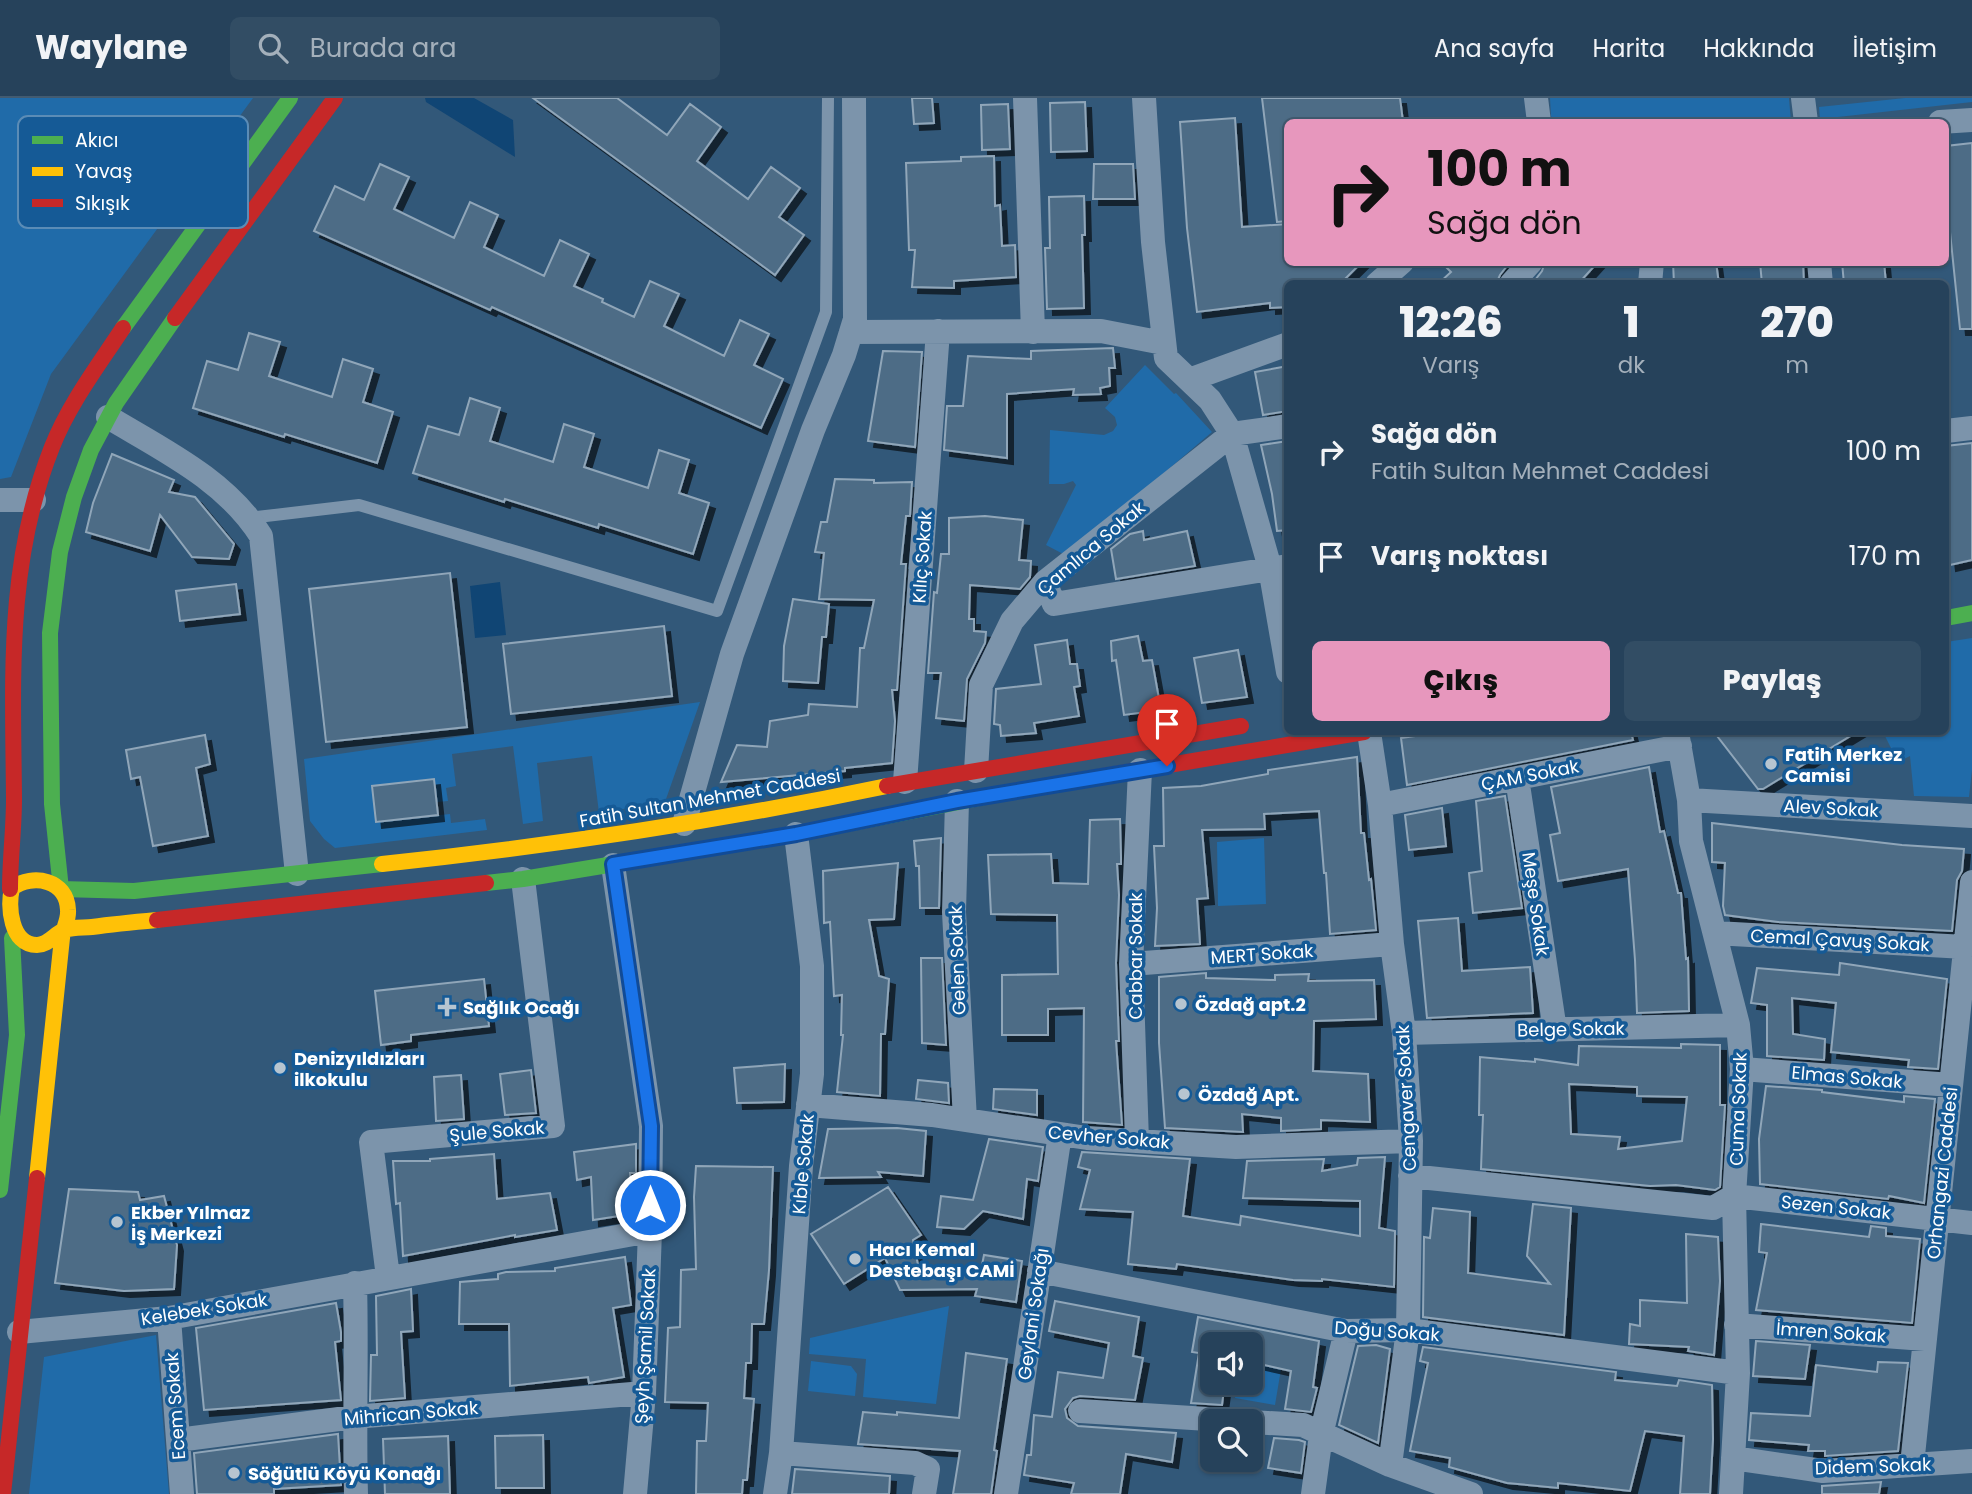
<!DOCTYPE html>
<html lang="tr">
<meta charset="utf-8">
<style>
body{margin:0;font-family:Poppins,sans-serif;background:#324d64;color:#f1f3f6;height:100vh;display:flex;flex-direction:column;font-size:26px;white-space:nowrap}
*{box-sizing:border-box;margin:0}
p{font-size:23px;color:#a4b0bb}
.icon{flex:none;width:38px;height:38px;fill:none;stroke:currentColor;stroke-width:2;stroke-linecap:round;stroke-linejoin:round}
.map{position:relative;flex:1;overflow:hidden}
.sheet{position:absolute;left:1284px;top:182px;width:665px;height:455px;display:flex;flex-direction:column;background:#26425b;border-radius:10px;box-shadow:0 2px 5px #0004,0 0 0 2px #425b71}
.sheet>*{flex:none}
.top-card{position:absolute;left:1284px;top:21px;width:665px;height:147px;border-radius:10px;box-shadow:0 2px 5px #0004,0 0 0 2px #425b71;background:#e797bd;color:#111;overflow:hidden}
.tools{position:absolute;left:1200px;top:1234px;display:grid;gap:14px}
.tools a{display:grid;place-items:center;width:63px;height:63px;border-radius:10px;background:#26425b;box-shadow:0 2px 5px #0004,0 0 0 2px #425b71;font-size:35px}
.pin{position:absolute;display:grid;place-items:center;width:60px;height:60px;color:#fff;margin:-72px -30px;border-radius:50% 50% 50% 0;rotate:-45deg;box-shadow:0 0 7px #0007}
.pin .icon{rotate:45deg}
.me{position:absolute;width:77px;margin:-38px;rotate:0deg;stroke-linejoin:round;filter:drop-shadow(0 0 5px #0008)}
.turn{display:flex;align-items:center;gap:24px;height:147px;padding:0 28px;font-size:32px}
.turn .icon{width:91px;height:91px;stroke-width:2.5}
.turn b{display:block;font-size:49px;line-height:60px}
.eta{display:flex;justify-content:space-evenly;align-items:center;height:119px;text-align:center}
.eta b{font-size:42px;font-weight:800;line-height:49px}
.action{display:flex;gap:14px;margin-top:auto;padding:14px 28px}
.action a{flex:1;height:80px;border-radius:10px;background:#e797bd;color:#111;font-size:28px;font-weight:800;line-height:80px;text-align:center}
.action a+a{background:#324d64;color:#f1f3f6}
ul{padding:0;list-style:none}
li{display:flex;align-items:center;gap:21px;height:105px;padding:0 28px}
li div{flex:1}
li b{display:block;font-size:26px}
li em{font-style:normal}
header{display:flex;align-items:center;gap:42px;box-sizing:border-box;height:98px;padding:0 35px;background:#26425b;border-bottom:2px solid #425b71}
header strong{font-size:33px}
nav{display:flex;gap:38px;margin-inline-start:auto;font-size:24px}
.search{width:490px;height:63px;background:#324d64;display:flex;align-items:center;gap:18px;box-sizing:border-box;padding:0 24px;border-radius:10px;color:#a4b0bb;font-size:26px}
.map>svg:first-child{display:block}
.green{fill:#206ba9}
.water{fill:#104574}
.building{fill:#4d6c86;stroke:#90a6b9;stroke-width:2;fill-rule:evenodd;filter:url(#shadow)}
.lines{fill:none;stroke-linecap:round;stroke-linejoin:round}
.lane{stroke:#7c94ab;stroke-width:12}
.street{stroke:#7c94ab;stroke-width:24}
.fast{stroke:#4caf50;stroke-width:16}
.slow{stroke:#ffc107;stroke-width:16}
.jam{stroke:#c62828;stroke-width:16}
.route-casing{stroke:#114b97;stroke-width:18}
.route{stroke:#1a73e8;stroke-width:12}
.poi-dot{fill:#b7c5d0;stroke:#155a96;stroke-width:2.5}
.labels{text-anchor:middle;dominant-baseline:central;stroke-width:7;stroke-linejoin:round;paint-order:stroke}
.street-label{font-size:18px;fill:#fff;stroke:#155a96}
.poi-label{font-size:18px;font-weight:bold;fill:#fff;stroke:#155a96;text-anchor:start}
.key{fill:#155a96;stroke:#5b8cb6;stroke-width:2}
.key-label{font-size:19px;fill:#fff}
</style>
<header>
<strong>Waylane</strong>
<div class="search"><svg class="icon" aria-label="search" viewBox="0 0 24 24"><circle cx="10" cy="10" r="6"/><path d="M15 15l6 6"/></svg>Burada ara</div>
<nav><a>Ana sayfa</a><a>Harita</a><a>Hakkında</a><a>İletişim</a></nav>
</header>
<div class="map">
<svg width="1972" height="1396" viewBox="0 0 1972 1396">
<defs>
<filter id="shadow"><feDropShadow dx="6" dy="6" stdDeviation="0" flood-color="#0009"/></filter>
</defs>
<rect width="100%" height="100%" fill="#325879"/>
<path class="green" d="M0,0H253L51,276L11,379L0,381Z
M1550,0H1789L1791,24H1554L1551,18Z
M1905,0H1972V4L1820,21L1819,9Z
M1145,267L1174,296L1176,295L1212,334L1067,458L1046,447L1076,387L1073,383L1064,386H1049L1050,332L1104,337L1113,333L1117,327L1115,319L1105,310Z
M1972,540V672L1969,699L1914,698L1910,658L1898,664L1883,634H1946V544Z
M700,604L665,704L599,715L592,658L537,665L543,723L523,726L513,648L452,656L456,688L446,690L448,703L437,704L433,681L372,688L376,724L450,716L451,725L485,721L487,732L335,750L324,741L310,723L304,661Z
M1264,740L1266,806L1218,808L1217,744Z
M949,1208L936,1306L863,1299L866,1261L809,1256L810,1240Z
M156,1237L169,1396H29L44,1259Z
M1251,1259L1282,1265L1275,1307L1235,1300L1238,1285L1251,1284Z
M811,1263L851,1268L857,1276L855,1298L808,1293Z"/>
<path class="water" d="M425,0H474L513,22L515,59L426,4Z
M500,484L506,537L475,540L470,488Z"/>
<path class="building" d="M533,0H617L667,37L690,6L721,29L697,63L748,101L771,69L800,90L779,119L804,137L775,177Z
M912,0H932L934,25L914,26Z
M1262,0H1400L1403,24H1288V123L1277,124Z
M1085,4L1087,53L1051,54L1050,5Z
M1008,6L1010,51L982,52L981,7Z
M1235,20L1242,129L1288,126V164H1362L1340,186H1288V209L1270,210V205L1197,214L1187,130L1180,24Z
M1972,45V231H1960L1946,95V48Z
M994,58L995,108L1000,107L1002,148L1015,147L1016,179L954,183V190L912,189L915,152H909L906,65L961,63V59Z
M380,66L409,79L394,111L454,140L470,104L498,117L484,149L544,178L560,142L589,156L574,188L603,201L602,204L634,219L650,183L679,196L664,228L724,258L740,222L769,236L754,267L783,281L761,330L492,209L490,212L314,133L335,88L364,102Z
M1094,66H1133L1135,101H1093Z
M1084,98L1085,137H1082L1084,210L1047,211L1045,150H1050L1049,99Z
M1441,164H1510L1500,177L1496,186H1438L1451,174Z
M1545,164H1598L1578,186H1532L1542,173Z
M1673,164H1716L1719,186H1674Z
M1760,164H1803L1804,186H1762Z
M1842,164H1884L1886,186H1844Z
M249,235L280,244L269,278L332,299L343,261L373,271L363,304L393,314L377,365L285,336L284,339L193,310L207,263L238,272Z
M1113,250L1115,270H1109L1110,288L1100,290L1101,296L1073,297L1074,291L1007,296V360L944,352L947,308H963L968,258L1031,261V253Z
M883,253L922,254L915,349L868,343Z
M1288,268V313L1263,317L1255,274Z
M470,300L500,310L490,343L553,364L564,326L594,336L584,369L648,390L659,352L689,362L679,395L709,405L693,456L599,426L598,430L505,401L504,404L413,375L428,328L459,337Z
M1288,343V432L1277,433L1272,396L1261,347Z
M1972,345V462L1950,467L1946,436V348Z
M112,356L174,382L169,394L195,399L234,446L229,461L192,459L160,417L150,453L86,434L93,405Z
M835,381L874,382V385L912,384L910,418H906L901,466H906L897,592H892L895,623L892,665L845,670V673L721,684L737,647L767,649L770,623L808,617L809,606L857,609L860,550H864L874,502L819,501L824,455L815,454L821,424H827Z
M985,418L1023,422L1019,462L1031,463L1030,479L1020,491L970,487L969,521H974V533L986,534L985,545L967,581L964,623L936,620L941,575H928L934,494L937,495L941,456H949V420Z
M1143,433L1144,442L1187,433L1195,468L1116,481L1111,451L1130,436Z
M450,475L467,629L326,644L309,491Z
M236,486L240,516L180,523L176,493Z
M793,501L829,506L826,539H822L818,585L783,583L784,548Z
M664,528L672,598L511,616L503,546Z
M1138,538L1143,563L1152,562L1161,612L1124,617L1116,562L1112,563L1111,543Z
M1067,542L1070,566H1077L1080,588L1074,589L1079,618L1034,625L1036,635L1001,638L1000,627L994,626L996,591L1041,586L1035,547Z
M1238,552L1247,599L1202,605L1194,560Z
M1444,634H1631L1633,642L1407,687L1401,640Z
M1714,634H1857L1763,691H1758Z
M205,637L210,666L196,670L208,738L153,748L140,679L131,681L126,652Z
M1357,659L1361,735H1364L1369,782L1371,781L1376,832L1330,836L1326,775H1324L1319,713L1264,716L1265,731L1202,732L1208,800L1197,801L1200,846L1155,848L1157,810L1154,748H1164L1163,690L1201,688L1268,676V672Z
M1649,669L1660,734L1664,733L1678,795H1681L1686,861L1688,860L1689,913L1637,915L1635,862L1628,771L1558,783L1550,737L1560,735L1551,689Z
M434,681L438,717L376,724L372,688Z
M1505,698L1522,810L1473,815L1469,775L1482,773L1476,703Z
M1442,710L1446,748L1409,752L1405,717Z
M1120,721L1121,759V766H1117L1119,797L1116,865L1119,943H1116L1122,1027L1083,1024L1084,910L1048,911V937H1002V877L1058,876L1057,817L991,816L988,757L1051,756L1053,785L1088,786L1090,722Z
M1712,725L1902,747L1964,751L1962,773L1957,782L1952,833L1778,824L1725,817L1723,808L1725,765L1712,764Z
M941,740L939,810H920L919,768H916L914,743Z
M898,765L894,821L869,822L879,878L889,881L885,936H881L880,998L837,994L843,937H841L842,897L834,898L830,824L824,825L823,773Z
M1458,820L1462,873L1530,869L1533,915L1427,920L1418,823Z
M921,860H942L946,947L922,945Z
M1840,865L1947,881L1938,971L1908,969L1909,962L1831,954L1836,905L1792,900L1793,936L1825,941L1824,962L1767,958V907L1751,905L1757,870L1839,877Z
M1206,875V880L1275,882V877L1309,876L1308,883L1374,882L1376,921L1314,923L1313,973L1368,976L1370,1024L1321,1022V1031L1281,1033V1020L1242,1016L1243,1034L1165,1030L1159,945V879Z
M484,881L489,928L411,937V943L381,947L375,893Z
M1681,946L1720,947V1007H1725L1720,1089L1715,1092L1676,1087L1650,1088L1481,1071L1483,1017H1479L1480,959L1535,964V961L1578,967L1579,948L1681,950ZM1569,986L1637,989V998L1687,999L1682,1043L1618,1051L1620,1039L1571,1036Z
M785,966L784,1004L737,1005L734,970Z
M531,972L536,1015L505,1017L500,976Z
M461,977L464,1021L436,1023L434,979Z
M918,982L948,985L949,1005L916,1001Z
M1766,988L1822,992V994L1904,1004V998L1935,1001L1924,1105L1889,1098L1888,1101L1760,1086L1759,1041Z
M994,991L1037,992V1017L993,1011Z
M897,1030L926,1033L923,1078L878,1074L881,1079L819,1080L828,1031Z
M989,1041L1043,1049L1038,1083L1027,1081L1023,1121L983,1113L964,1131L937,1129L941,1098L973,1102Z
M636,1046V1075H630L632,1116L593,1122L591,1079L577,1082L574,1054Z
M1082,1054L1190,1061L1183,1118L1240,1127L1241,1118L1360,1138V1103L1243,1100L1247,1063L1324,1061L1322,1073L1357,1067L1358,1060L1385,1059L1379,1130L1395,1133L1394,1189L1322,1181V1183L1293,1182L1177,1166L1176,1171L1128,1166L1133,1114L1080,1111L1090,1072L1078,1069Z
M494,1056L497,1101L550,1095L557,1132L515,1139V1137L403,1158L400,1105L396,1106L393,1063H430V1061Z
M696,1068L773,1069L769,1172L764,1226H752L751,1265H746L744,1300L754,1301L747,1382H743L742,1396H696L697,1343H706L708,1305L665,1304L668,1230L680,1229L681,1172L696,1171L694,1099Z
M888,1089L921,1137L913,1142L919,1172H981L984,1157L1022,1163L1016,1204L975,1198L977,1191L900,1192L885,1160L844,1186L811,1136Z
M69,1091L138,1094L140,1102L164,1098L177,1147L174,1191L124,1193L55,1185Z
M1533,1106L1571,1110L1564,1237L1423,1219L1424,1139L1430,1140L1433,1110L1470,1114L1468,1175L1550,1186L1527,1158Z
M1761,1126L1869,1139L1871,1128L1886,1130V1138L1920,1141L1912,1225L1756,1212L1767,1155L1759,1154Z
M1686,1136L1718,1139L1720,1183L1714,1257L1688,1253L1689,1249L1629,1246L1630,1226L1640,1228V1202L1687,1205Z
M625,1159L631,1207L613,1210L624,1279L589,1285L588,1279L510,1288L509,1226H459L460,1184L498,1181V1176L506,1174L555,1173V1170Z
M411,1191L413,1233L401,1234L405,1300L370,1303L371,1257H377L376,1198Z
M1055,1203L1139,1219L1133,1258L1143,1260L1135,1302L1080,1298L1073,1300L1065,1311L1067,1320L1078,1328L1176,1335L1172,1364L1126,1356L1120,1396H1071L1074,1385L1024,1377L1027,1357H1031L1034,1317L1052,1319L1058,1274L1103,1280L1109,1245L1049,1233Z
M336,1205L341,1234V1243L335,1244L341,1302L204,1312L196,1230Z
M1198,1219L1319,1243L1313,1289L1317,1290L1311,1314L1285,1311L1291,1273L1251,1264V1246H1213V1284H1225L1222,1307L1191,1305L1199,1255L1192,1254Z
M1756,1243L1810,1247L1805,1281L1753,1278Z
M1376,1247L1390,1251L1378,1345L1339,1327L1358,1248Z
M1423,1249L1616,1274L1615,1282L1677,1288L1679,1282L1712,1287L1713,1341L1710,1396H1680L1684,1338L1645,1333L1630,1393L1558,1385V1390L1507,1385L1449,1369L1450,1360L1410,1353L1428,1265L1420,1263Z
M966,1255L1007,1261L994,1352L997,1353L991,1396H953L960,1353L858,1346L863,1314L897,1317V1314L959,1320Z
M1878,1264L1908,1265L1898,1353L1825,1358V1353H1808L1809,1347L1749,1342L1751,1315L1810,1318L1816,1267L1877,1274Z
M338,1336L341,1387L274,1391V1396H197L194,1355Z
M543,1337L544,1390H496L495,1338Z
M448,1338L450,1396H385L383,1341Z
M1274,1340L1299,1342L1305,1344L1301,1375L1268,1370Z
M795,1371L890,1378L889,1396H792Z
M1881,1384L1879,1396H1822V1388Z"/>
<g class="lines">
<path class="lane" d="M249,420L359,407L717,513L826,214L828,0"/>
<path class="street" d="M1025,0L1033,234
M1144,0L1153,144L1166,260L1210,302L1232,336L1270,470L1288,574
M1536,0L1539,24
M1803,0L1806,24
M1940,24L1972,22
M1819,164L1821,186
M1377,186L1402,164
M1511,186L1531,164
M1650,186L1652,164
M851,234L1101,233L1163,245
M1189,282L1288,246
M108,319C163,352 226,382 261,438L297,776
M1946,333L1972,330
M0,402H34
M1045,484L1054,506L1288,468
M1369,634L1380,707L1392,846L1404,935L1411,1043L1408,1232L1390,1367
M1677,634L1689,702L1691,743L1738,927L1742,971L1734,1098L1738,1275L1731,1396
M976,673L981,587L1012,523L1045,484L1232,336L1288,328
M1517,680L1555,932
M905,684L938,233
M1689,702L1972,718
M957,703L954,814L965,1022
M1380,707L1680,648
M684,726L732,556L813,332L844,257L855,221L854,0
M613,767L651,1028L650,1133L644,1295L635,1396
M1715,835L1965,849
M1131,866L1392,846
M1404,935L1738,927
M1742,971L1951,987
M808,1007L932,1017L1087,1040L1236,1049L1411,1043
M1137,1043L1131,866L1140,672
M1410,1078L1713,1110L1734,1098L1972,1125
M1039,1173L1346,1233L1408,1232L1738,1275
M388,1179L371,1044L553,1028L523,781
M355,1185C357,1255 354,1325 356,1396
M169,1220L182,1396
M1736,1227L1925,1241
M19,1234L169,1220L650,1133
M1080,1313L1240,1323
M1251,1324L1303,1327L1390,1367L1471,1396
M178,1342L354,1319L644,1295
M781,1355L915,1365L928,1371L924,1396
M1733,1360L1823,1373L1972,1363
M1912,1367L1972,784
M775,1396L781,1355L801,1068L812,976V868L796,736
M1006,1396L1060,1036
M1313,1396L1321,1337L1346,1233"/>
<path class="fast" d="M123,230L290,0
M1946,520L1972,515
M486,785L523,781L796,736L1015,693
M61,791L52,706L50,535L60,454L74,399L91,352L116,305L175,220
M61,791L134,793L382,766
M0,1092L17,937L12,840"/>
<path class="slow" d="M382,766C552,748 720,723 887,688
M37,1080L62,840C63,830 69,822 68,812C67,782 33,775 12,790C8,808 10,847 37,847C49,847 55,835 65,832C73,829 84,830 92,829C114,826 135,824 157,822"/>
<path class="jam" d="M175,220L335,0
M887,688L1241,628
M1015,693L1364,634
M10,791C10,761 14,731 14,701C13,579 6,465 52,349C69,306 98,268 123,230
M157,822L486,785
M3,1396L37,1080"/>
</g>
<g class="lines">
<g class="route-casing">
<path id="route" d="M650,1107L651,1028L613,766L796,736L957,703L1167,668"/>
</g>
<use href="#route" class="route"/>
</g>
<g class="poi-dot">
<circle cx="1771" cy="666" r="7"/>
<circle cx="1181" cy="906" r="7"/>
<path d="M443.5 898.5h7v7h7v7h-7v7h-7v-7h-7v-7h7z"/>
<circle cx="280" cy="970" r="7"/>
<circle cx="1184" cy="996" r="7"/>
<circle cx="117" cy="1124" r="7"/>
<circle cx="855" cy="1161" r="7"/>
<circle cx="234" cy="1375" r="7"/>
</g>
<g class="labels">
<g class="street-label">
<text transform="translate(1091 450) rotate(-40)">Çamlıca Sokak</text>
<text transform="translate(922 459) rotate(-86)">Kılıç Sokak</text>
<text transform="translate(1530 677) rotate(-11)">ÇAM Sokak</text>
<text transform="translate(710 700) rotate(-10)">Fatih Sultan Mehmet Caddesi</text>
<text transform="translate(1831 710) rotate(3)">Alev Sokak</text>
<text transform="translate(1536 806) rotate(82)">Meşe Sokak</text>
<text transform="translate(1840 842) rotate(3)">Cemal Çavuş Sokak</text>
<text transform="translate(1262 856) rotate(-4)">MERT Sokak</text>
<text transform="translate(1135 858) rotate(-90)">Cabbar Sokak</text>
<text transform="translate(957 862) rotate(-92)">Gelen Sokak</text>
<text transform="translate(1571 931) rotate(-1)">Belge Sokak</text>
<text transform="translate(1847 979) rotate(5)">Elmas Sokak</text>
<text transform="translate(1406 1000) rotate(-93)">Cengaver Sokak</text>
<text transform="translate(1738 1011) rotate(-88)">Cuma Sokak</text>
<text transform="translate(497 1033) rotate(-5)">Şule Sokak</text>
<text transform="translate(1109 1039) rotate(5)">Cevher Sokak</text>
<text transform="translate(803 1066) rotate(-85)">Kıble Sokak</text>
<text transform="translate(1942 1075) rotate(-84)">Orhangazi Caddesi</text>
<text transform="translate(1836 1109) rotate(6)">Sezen Sokak</text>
<text transform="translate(204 1211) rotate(-9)">Kelebek Sokak</text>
<text transform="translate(1033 1216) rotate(-82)">Geylani Sokağı</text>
<text transform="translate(1387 1233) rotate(4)">Doğu Sokak</text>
<text transform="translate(1831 1234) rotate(4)">İmren Sokak</text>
<text transform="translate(645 1248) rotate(-87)">Şeyh Şamil Sokak</text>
<text transform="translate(175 1308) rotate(-94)">Ecem Sokak</text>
<text transform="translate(411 1315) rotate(-5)">Mihrican Sokak</text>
<text transform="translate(1873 1368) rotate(-2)">Didem Sokak</text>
</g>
<g class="poi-label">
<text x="1785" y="656">Fatih Merkez<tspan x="1785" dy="21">Camisi</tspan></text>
<text x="1195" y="906">Özdağ apt.2</text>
<text x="463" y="909">Sağlık Ocağı</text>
<text x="294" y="960">Denizyıldızları<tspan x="294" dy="21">ilkokulu</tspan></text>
<text x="1198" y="996">Özdağ Apt.</text>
<text x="131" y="1114">Ekber Yılmaz<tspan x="131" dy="21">İş Merkezi</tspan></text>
<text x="869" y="1151">Hacı Kemal<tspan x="869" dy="21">Destebaşı CAMİ</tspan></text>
<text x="248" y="1375">Söğütlü Köyü Konağı</text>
</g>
</g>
<rect x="18" y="18" width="230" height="112" rx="10" class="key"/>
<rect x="32" y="38" width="31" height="8" fill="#4caf50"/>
<rect x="32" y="69" width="31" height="9" fill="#ffc107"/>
<rect x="32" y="101" width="31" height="8" fill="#c62828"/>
<g class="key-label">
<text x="75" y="49">Akıcı</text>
<text x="75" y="80">Yavaş</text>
<text x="75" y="112">Sıkışık</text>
</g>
</svg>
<div class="tools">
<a><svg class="icon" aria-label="sound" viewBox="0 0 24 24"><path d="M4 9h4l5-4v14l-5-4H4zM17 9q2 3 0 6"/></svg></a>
<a><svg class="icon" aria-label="search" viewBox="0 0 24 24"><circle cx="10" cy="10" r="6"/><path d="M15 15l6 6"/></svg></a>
</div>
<div class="pin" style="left:1167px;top:668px;background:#d93025"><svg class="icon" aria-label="arrive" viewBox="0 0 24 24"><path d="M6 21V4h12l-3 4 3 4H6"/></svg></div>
<svg class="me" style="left:650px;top:1107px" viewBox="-20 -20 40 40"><circle r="17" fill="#1a73e8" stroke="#fff" stroke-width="3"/><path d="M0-11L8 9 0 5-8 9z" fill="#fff"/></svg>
<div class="top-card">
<div class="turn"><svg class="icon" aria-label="right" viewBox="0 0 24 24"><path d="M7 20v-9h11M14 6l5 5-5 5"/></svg><div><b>100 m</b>Sağa dön</div></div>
</div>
<section class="sheet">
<div class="eta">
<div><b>12:26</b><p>Varış</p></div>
<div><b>1</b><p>dk</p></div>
<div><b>270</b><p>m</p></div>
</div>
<ul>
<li><svg class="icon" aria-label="right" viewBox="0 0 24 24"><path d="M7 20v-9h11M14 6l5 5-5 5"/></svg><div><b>Sağa dön</b><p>Fatih Sultan Mehmet Caddesi</p></div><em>100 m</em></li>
<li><svg class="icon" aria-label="arrive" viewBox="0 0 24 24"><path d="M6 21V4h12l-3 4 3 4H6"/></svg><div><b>Varış noktası</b></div><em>170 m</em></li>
</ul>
<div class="action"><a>Çıkış</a><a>Paylaş</a></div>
</section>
</div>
